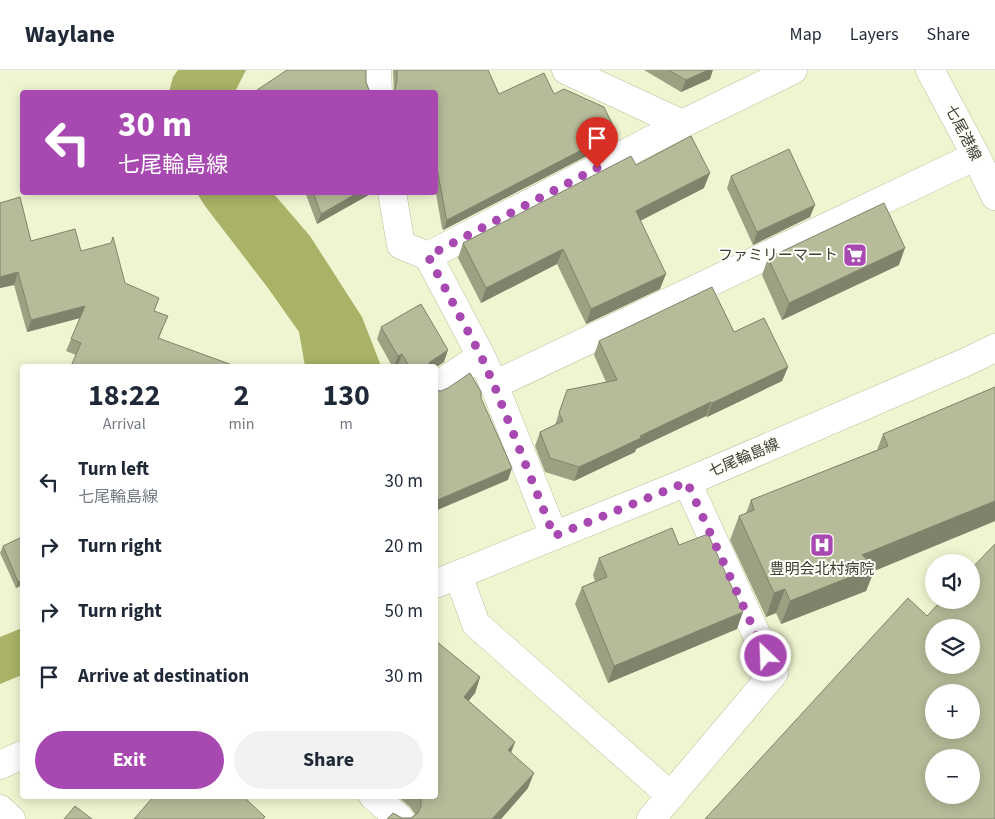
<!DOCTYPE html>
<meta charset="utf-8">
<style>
body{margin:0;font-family:"Source Sans 3","Noto Sans JP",sans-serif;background:#f2f2f3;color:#1f2937;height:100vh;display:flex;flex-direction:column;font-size:19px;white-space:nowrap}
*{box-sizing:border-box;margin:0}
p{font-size:16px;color:#747a83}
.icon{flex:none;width:28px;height:28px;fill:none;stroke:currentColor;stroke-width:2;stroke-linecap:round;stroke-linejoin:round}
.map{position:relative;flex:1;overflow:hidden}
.details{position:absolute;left:20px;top:294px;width:418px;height:435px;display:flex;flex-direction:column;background:#fff;border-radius:5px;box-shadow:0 2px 12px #0003}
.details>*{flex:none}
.guide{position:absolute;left:20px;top:20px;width:418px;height:105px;border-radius:5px;box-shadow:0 2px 12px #0003;background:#a849b2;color:#fff;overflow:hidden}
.buttons{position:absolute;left:925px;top:484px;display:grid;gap:10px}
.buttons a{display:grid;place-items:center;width:55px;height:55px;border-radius:50%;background:#fff;box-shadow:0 2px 12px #0003;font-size:25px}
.pin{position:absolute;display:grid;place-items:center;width:42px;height:42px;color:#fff;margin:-51px -21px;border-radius:50% 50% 50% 0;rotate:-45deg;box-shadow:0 0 5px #0007}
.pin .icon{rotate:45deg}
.me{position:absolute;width:55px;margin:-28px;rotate:336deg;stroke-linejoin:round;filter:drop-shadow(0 0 4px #0008)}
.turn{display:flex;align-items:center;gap:18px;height:105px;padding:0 15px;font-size:22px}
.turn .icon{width:65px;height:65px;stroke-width:2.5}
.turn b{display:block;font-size:35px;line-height:42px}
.eta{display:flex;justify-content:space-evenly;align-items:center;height:85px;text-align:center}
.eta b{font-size:30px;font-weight:700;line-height:35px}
.action{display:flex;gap:10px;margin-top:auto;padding:10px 15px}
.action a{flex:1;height:58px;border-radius:30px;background:#a849b2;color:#fff;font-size:20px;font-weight:700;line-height:58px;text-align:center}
.action a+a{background:#f2f2f3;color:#1f2937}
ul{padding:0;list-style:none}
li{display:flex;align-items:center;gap:15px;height:65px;padding:0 15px}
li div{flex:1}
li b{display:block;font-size:19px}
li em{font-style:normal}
header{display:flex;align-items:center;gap:30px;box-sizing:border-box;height:70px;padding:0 25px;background:#fff;border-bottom:1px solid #e0e1e3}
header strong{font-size:24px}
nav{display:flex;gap:28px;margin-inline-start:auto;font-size:18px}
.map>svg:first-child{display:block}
.water{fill:#aab267}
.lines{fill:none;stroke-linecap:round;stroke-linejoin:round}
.minor-casing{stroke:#bbbf9d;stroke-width:29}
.major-casing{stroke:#bbbf9d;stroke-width:29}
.minor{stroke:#fff;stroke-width:28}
.major{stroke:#fff;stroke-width:28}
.wall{fill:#9da184}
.shaded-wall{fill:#7f836b}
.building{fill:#b6bb99;stroke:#7f836b;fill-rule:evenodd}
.route{stroke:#a849b2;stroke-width:9;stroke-dasharray:0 16.2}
.labels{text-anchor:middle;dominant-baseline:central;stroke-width:4;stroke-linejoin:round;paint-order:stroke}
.street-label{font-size:15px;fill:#3b3d2f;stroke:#fefff8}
.poi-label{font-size:15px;fill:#3b3d2f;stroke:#fefff8;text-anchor:end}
</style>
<header>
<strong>Waylane</strong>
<nav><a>Map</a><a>Layers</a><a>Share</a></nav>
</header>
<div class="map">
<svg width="995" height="749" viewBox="0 0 995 749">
<rect width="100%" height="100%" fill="#f0f5d1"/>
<path class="water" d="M178,0H246L235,22H169L173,7Z
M197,123H273L310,166L362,247L381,296H305L299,262L268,218L205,136Z
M22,558V605L0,614V567Z"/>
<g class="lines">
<g class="minor-casing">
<path id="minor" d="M377,0L378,22
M566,0L682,54
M392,122L401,175L428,186
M494,315L976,86
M435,317L481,286
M554,466L494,315L481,286L428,186L682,54L793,0
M458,505L476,554L671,726
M373,726L400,749
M0,739L11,749
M651,749L774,603L687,412"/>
</g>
<g class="major-casing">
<path id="major" d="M930,0L976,86L995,126
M435,514L687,412L966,292L995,278
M0,695L22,685"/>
</g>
<use href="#minor" class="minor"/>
<use href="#major" class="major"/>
</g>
<path class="wall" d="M393,0H488L499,24H554L616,62L612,73L443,160L442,158L435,118V22L394,21Z
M644,0H708L710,9L681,22Z
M636,95L704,118L640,151L660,219L586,254L557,194L481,233L458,188L463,173Z
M731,106L810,147L753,175L727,118Z
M305,122H374L317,154Z
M31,171L81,181L125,213L155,241L163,258L159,268L76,285L66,281L80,248L27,262L14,215L0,218Z
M768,188L899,195L782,250L762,205Z
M381,257L444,292L435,296H398V295L392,296L377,269Z
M734,262L788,297L782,311L707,347L706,346L636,379L635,382L574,411L545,402L535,376L540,362L555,355L567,320L606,312L594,285L599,271Z
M995,317V451L874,501L866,521L781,554L776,543L766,547L730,470L739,446L746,443L751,430L877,380L883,364Z
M679,475L737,559L608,613L575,534L582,517L595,511L593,505L599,488Z
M3,476L22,515L16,518L0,483Z
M435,572L480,607L475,623L468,631L515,672L511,682L528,718L501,749L402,748H411L415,745V744L410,737L397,726H435Z"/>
<path class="shaded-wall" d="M708,0H713L710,9L681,22L686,10Z
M616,62L612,73L443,160L447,150Z
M710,103L704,118L630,156L636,141Z
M359,122H374L317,154L321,144Z
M815,135L810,147L753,175L757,162Z
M905,178L899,195L782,250L789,233Z
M563,179L557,194L481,233L486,218Z
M18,202L14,215L0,218V207Z
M666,204L660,219L586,254L591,239Z
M85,236L80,248L27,262L31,250Z
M448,280L444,292L435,298V296H427L430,292Z
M402,284L398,295L394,296L398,286Z
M788,297L782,311L707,347L712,333Z
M711,332L706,346L636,379L635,382L574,411L579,397L640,366Z
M512,398L508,410L435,441V431Z
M995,431V451L874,501L866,521L781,554L790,531L862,485Z
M22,510V515L16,518L18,512Z
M785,519L776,543L766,547L774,523Z
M743,542L737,559L608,613L614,596Z
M480,607L475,623L459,643L464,627Z
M515,672L509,688L508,680Z
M534,703L528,718L501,749H492Z"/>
<path class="building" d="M287,0H366V12L369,20L372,22H258L257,20Z
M397,0H488L499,24L544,3L554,24L564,19L604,37L616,62L447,150L446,147L437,98H435V22H392L395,19L397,11Z
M668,0H708L686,10Z
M691,66L710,103L636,141L666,204L591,239L563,179L486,218L463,173L631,86L636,95Z
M789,79L815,135L757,162L731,106Z
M313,122H359L321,144Z
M20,127L31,171L75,159L81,181L111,173L113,167L125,213L159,228L154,241L168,246L158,268L235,296H71L81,273L71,269L85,236L31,250L18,202L0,207V133Z
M884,133L905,178L789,233L768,188Z
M712,217L734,262L764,248L788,297L712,333L711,332L640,366L641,368L579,397L550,388L540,362L563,351L559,343L567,320L617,310L599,271Z
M421,234L448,280L430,292L427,296H409L402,284L398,286L381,257Z
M470,303L481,322V328L512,398L435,431V320L441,321L448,318Z
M995,317V431L862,485L875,497L790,531L785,519L774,523L739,446L754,440L751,430L888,376L883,364Z
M672,458L679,475L708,464L743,542L614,596L582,517L607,507L599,488Z
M22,467V510L18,512L3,476Z
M995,474V749H705L908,528L927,546L942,530H971V499ZM934,558H971V595H934ZM934,622H971V660H934ZM934,688H971V725H934Z
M436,571L480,607L464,627L515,672L508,680L534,703L492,749H387L393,743L402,748H411L418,743L421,736V728L419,726H435V572Z
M154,726H243L265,747L263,749H134Z
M75,736L92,749H64Z"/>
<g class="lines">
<path class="route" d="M597,98L428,186L481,286L494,315L554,466L687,412L766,586"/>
</g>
<defs>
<g id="supermarket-square" transform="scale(1.25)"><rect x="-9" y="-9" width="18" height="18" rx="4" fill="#a849b2" stroke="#fefff8"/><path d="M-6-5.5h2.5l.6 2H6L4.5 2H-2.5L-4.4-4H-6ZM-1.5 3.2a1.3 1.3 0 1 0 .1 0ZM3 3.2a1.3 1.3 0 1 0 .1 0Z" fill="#fff"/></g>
<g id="hospital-square" transform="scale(1.25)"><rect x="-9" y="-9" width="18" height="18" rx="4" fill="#a849b2" stroke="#fefff8"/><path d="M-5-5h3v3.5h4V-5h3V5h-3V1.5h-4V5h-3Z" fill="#fff"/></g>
</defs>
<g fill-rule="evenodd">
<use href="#supermarket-square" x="855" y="185"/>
<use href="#hospital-square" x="822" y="475"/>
</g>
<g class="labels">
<g class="street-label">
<text transform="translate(963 63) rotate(63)">七尾港線</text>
<text transform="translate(744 388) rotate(-23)">七尾輪島線</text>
</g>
<g class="poi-label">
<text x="838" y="185">ファミリーマート</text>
<text x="822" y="499" text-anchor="middle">豊明会北村病院</text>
</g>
</g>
</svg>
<div class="buttons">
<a><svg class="icon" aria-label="sound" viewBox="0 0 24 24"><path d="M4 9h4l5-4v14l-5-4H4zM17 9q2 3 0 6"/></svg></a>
<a><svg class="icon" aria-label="layers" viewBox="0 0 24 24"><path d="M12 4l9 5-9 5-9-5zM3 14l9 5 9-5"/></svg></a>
<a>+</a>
<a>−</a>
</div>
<div class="pin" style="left:597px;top:98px;background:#d93025"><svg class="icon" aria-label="arrive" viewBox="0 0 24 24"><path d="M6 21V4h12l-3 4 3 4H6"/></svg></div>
<svg class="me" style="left:766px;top:586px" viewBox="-20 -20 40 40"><circle r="17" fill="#a849b2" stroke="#fff" stroke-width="3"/><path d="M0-11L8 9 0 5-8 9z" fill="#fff"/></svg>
<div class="guide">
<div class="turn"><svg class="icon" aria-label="left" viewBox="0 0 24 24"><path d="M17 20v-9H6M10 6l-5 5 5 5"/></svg><div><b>30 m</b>七尾輪島線</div></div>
</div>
<section class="details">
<div class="eta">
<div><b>18:22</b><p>Arrival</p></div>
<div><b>2</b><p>min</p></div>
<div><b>130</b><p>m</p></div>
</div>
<ul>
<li><svg class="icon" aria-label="left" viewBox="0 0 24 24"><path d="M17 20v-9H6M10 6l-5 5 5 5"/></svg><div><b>Turn left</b><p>七尾輪島線</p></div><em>30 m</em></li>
<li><svg class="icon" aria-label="right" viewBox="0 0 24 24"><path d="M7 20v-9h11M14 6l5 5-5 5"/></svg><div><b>Turn right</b></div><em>20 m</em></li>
<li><svg class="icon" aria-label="right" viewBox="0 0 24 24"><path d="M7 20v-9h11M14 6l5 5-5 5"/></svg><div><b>Turn right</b></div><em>50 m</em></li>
<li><svg class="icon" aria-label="arrive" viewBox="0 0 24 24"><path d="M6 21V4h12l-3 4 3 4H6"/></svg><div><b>Arrive at destination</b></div><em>30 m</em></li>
</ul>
<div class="action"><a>Exit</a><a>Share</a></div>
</section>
</div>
